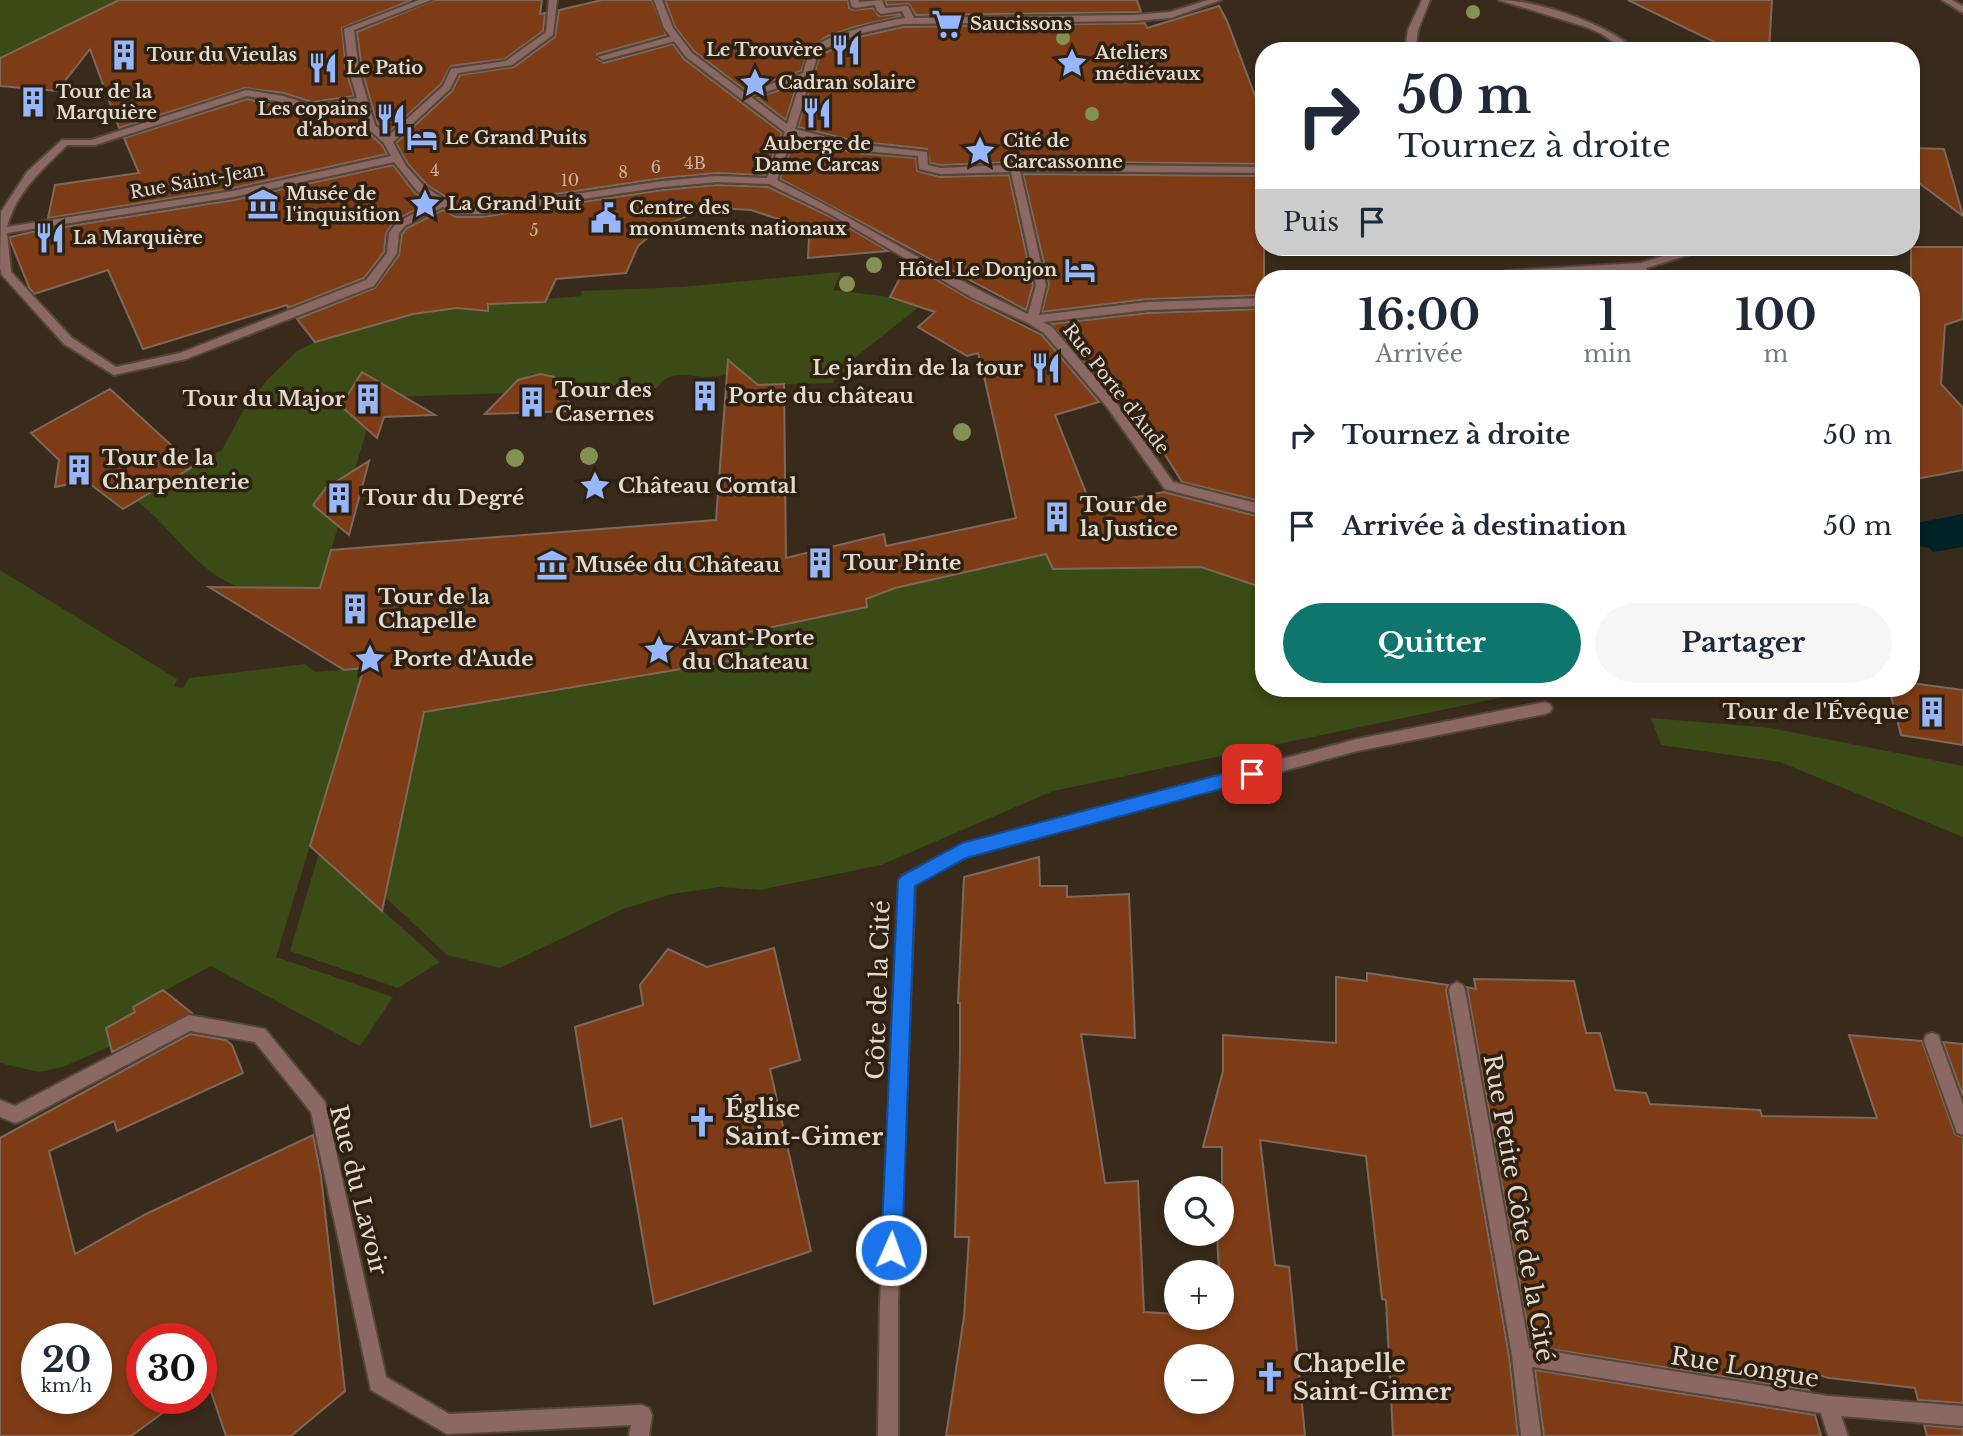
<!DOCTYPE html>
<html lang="fr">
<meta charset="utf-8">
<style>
body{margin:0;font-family:"Libre Baskerville",serif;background:#f6f6f7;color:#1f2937;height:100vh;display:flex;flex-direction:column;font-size:26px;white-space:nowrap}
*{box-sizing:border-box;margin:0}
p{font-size:23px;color:#747a83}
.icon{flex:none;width:38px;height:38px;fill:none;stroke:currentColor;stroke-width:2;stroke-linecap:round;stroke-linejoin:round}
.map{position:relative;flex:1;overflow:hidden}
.sheet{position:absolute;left:1255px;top:270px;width:665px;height:427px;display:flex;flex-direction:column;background:#fff;border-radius:28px;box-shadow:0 4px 10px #0003}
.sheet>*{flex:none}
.guide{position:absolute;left:1255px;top:42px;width:665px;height:214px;border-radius:28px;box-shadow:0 4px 10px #0003;background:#fff;color:#1f2937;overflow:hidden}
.controls{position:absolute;left:1164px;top:1176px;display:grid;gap:14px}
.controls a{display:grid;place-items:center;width:70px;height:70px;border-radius:50%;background:#fff;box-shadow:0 4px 10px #0003;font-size:35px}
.speed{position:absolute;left:21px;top:1323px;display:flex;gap:14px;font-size:35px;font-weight:700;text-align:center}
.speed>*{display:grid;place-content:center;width:91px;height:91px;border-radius:50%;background:#fff;box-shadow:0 4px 10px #0003;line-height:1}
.speed small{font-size:18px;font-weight:400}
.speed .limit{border:10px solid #d22;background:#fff;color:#111}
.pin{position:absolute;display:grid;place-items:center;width:60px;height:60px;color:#fff;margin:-30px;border-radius:14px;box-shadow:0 4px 10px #0006}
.me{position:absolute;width:77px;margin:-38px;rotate:2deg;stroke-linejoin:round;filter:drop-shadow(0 0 5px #0008)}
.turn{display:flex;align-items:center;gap:24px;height:147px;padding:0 28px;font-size:32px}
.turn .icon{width:91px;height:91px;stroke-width:2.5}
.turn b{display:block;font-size:49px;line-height:60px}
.then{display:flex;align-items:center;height:66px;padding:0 28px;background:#0003;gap:14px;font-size:26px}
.eta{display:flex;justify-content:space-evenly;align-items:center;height:119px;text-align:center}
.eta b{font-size:42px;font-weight:700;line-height:49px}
.button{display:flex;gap:14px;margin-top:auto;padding:14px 28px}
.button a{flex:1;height:80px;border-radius:42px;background:#0f766e;color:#fff;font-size:28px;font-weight:700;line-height:80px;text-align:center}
.button a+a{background:#f6f6f7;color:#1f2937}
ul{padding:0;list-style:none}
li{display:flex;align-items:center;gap:21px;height:91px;padding:0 28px}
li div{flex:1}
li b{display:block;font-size:26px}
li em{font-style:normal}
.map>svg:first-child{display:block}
.green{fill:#3a4b15}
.water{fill:#002125}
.building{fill:#7d3c15;stroke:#7e685c;stroke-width:2;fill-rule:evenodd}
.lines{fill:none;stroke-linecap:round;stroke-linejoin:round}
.service-casing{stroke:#544738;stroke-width:4}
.pedestrian-casing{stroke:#544738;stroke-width:4}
.minor-casing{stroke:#544738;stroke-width:4}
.service{fill:#8b6863;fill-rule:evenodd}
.pedestrian{fill:#8b6863;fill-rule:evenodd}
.minor{fill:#8b6863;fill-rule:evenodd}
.tree{fill:#849153}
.route{fill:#1a73e8;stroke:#114b97;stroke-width:2}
.labels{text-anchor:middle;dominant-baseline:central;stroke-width:7;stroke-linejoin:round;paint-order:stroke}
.far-number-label{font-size:16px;fill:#c9b2a0}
.far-poi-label{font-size:18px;font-weight:bold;fill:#e2d9cf;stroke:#2f2111;text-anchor:start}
.far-street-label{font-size:18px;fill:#e2d9cf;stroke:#2f2111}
.poi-label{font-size:21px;font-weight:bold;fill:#e2d9cf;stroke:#2f2111;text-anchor:start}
.near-street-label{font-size:24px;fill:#e2d9cf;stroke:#2f2111}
.near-poi-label{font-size:24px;font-weight:bold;fill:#e2d9cf;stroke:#2f2111;text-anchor:start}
</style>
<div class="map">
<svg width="1963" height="1436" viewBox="0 0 1963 1436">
<rect width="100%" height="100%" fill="#392b1b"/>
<path class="green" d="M0,0H119L0,57Z
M841,272L833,290L890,297L919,307L852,360L862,368C849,368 839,372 833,383L754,385C744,364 726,377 709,377C689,377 670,368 657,388L557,391L553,377L533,374L518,380L511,393L392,397L389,388L374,383L371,415L320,588C301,588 254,592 239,587C197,572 172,528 137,501L222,450L243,411L267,380L297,351L315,342L387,322L386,318L457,308L487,311L488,304L581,296L582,291L682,287Z
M1046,554L1053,569L1201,567L1263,588L1264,688H1491L1504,697L1053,791L881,865L760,890L720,887L672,894L623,909L500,968L447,955L385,897L424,712L740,659L735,635L866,607V599L895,588Z
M0,570L177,679L174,687L183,688L189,678L305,664L315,672L364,668L276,957L393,997L360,1046L211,966L134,1007L135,1012L111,1046L63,1067L39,1072L0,1063Z
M374,667L417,704L373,902L440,962L398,988L290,951Z
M1651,718L1771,728L1963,766V837L1780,762L1661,745Z"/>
<path class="water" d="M1963,514V547L1933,552L1929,548L1911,544V524Z"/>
<path class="building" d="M119,0H412L342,28L346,71L354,96L312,102L284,93L245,88L119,128L90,49L57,91L0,86V58Z
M434,0H542L540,14L545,13L543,31L505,59L451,66L441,84L388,133L377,123L362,70L357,32Z
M602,0H652L666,35L597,54V59L604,63L673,44L684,59L782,133L765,175L717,173L663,178L482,205H459L427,185L408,164L396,143L452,91L460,75L514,67L555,37L559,10Z
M665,0H848L849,8L854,10L873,8L879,16L900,14L901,16L854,27L826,37L809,50L801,71L745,90L694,51L675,27Z
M885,0H1137L1141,12L916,15L909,4L887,5Z
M1628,0H1772L1769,51H1733Z
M1219,6L1227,21L1264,120V164L1026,161L941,165L930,163L927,149L855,141L798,127L820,55L863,36L903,27L1145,23L1147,28Z
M797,84L786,120L757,98Z
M247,99L310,114L357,106L363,128L382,145L387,154L233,188L48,218L55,185L139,173L124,138Z
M795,138L855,153L916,158L917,171L940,177L1009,175L1033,285L1026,310L780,179Z
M1911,148L1944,149L1963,216L1911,177Z
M393,165L415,193L430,203L395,220L386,233L384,252L364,278L288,308L287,305L143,349L108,270L34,294L29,287L10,240V237L32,232L234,200Z
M1023,174L1264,176V295L1148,299L1042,312L1049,284Z
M717,185L768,187L829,216L888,251L808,258L809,237L787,222L751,210L717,208L694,213L659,228L638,246L626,273L556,279L545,302L488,304V311L457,308L413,314L315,342L297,319L375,288L399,255L402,234L407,228L443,210L456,217H482L663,190Z
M1911,247H1963V319L1945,325L1941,384L1963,408V470L1911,480Z
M908,263L970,299L1042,335L1099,402L1055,415L1091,505L1164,492L1264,518V588L1201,567L1053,569L1046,554L895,588L866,599L867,607L735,635L741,659L424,712L382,911L310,846L364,668L344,670L209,587L320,588L331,550L716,520L728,360L758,385L784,384L786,558L884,534L886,546L1016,518L983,372H993L981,365L978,353L967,356L918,327L935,312L890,297Z
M1264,309V502L1182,482L1144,421L1119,396L1115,397L1051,324L1148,313Z
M362,372L435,415L384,417L377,438L341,406Z
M540,374L554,377L574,411L485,414L518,380Z
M110,389L194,466L123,509L86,481L55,487L59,460L31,433Z
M369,461L349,535L313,505L326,488Z
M1911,683L1963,690V745L1901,735L1889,688H1911Z
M1039,857L1040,886H1067V897L1129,894L1135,1038L1081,1034L1105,1183L1138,1181L1144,1312L1176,1314V1318H1222V1272H1219L1217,1234H1222V1147H1203L1223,1071V1035L1336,1043V977L1367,981V973L1448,985L1446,990L1509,1356L1518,1436H1393L1386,1300L1382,1299L1366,1156L1260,1140L1275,1265L1289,1267L1305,1436H946L964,1317L969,1237H955L960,1051V1003H958L964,877ZM1176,1356H1222V1402H1176Z
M774,948L800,1060L770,1069L811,1251L654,1304L622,1118L591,1127L575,1027L643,1005L640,985L668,949L707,967Z
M1474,979L1574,981L1586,1033H1600L1615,1090L1646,1093L1650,1104L1760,1110L1762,1116L1877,1118L1849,1035L1922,1041L1955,1134L1963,1137V1403L1918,1400L1915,1388L1829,1378L1804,1371L1809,1390L1531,1346L1467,987L1476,989Z
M163,990L192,1013L112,1052L106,1028L135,1012L133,1007Z
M190,1034L226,1040L232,1045L243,1073L117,1131L114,1121L49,1151L75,1254L146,1214L313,1135L321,1176L345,1391L291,1436H226L207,1380L201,1385V1339H142V1398H183L131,1436H0V1138ZM37,1339H96V1398H37Z
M1943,1042L1963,1044V1096Z
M1535,1370L1815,1415L1821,1436H1544Z
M1924,1425L1963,1429V1436H1927Z"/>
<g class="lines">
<g class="service-casing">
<path id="service" d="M676,35L681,38L679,40L603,60L598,57Z
M1545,702L1550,704L1552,708L1550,712L1545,714L1357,751L966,857L907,888L902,886L899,881L902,876L963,844L1357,739Z"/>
</g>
<g class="pedestrian-casing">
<path id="pedestrian" d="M419,0H431L354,30L359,71L375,125L388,136L443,86L451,69L506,61L546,32L549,0H557L553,35L512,65L458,73L450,89L393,142L406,166L425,187L458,208H482L663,181L717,176L767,178L785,132L686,57L664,28L654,0H662L673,28L692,53L745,93L803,73C805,66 807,57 811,51C821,35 885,21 905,18L902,11L881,14L877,11L875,5L855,8L852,7L850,0H858L859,2L882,0L885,8L908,6L914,18L1134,15L1170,12L1208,0H1221L1171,18L1134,21L903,24L862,33L823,49L818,54L795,129L855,144L927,152L928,165L941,168L1026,164L1264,167V173L1020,171L1046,285L1039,315L1148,302L1264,298V306L1148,310L1043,322L1052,327L1115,401L1173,482L1264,505V515L1165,489L1107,407L1044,333L1028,323L971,297L830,214L769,184L717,182L663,187L482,214H456L443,207L405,226L399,233L397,253L374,286L186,359L114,375L64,344L2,275L0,268L1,212L27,172L62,140H91L246,90L283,96L312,105L357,98L349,71L344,29ZM801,80L787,124L751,97ZM247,96L281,102L311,111L359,103L365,126L384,143L391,156L233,191L7,227C16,192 43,169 67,145H95ZM793,135L855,150L918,156L919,169L941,174L1011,172L1036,285L1028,314C941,274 862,222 777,180ZM394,162L417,191L435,203L397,222L389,233L387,253L366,280L180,353L116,367L72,338L11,272L7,233L233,197Z
M1422,0H1430L1418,30L1415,51H1405L1408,30Z
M1499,0C1537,0 1609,24 1636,51H1626L1602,34L1586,27Z
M1693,247H1709L1708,249L1646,268L1652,278H1642L1637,270L1492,278L1505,271L1640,263Z
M1932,1033L1938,1035L1963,1104V1135L1957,1133L1924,1041L1926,1035Z"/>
</g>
<g class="minor-casing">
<path id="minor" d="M1942,0H1952L1963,6V13Z
M907,874L912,876L915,881L898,1302V1436H878L880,1302L899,881L902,876Z
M1457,982L1463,985L1465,990L1529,1348L1828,1396L1963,1406V1426L1841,1416L1848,1436H1828L1821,1413L1532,1367L1541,1436H1521L1512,1356L1449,990L1451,985Z
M189,1015L265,1029L325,1102L386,1377L449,1414L642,1405L649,1408L652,1415L649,1436H629L631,1425L447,1434L371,1390L311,1112L255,1042L190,1031L21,1121L15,1123L0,1117V1100L15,1106Z"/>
</g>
<use href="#service" class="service"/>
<use href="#pedestrian" class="pedestrian"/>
<use href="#minor" class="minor"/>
</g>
<g class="tree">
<circle cx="1473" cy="12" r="7"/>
<circle cx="1063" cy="38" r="7"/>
<circle cx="1092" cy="114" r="7"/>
<circle cx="874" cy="265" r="8"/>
<circle cx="847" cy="284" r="8"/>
<circle cx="962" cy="432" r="9"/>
<circle cx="589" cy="456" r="9"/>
<circle cx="515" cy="458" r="9"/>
</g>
<path class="route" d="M1252,766L1258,768L1260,774L1258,779L966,858L915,886L902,1250L899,1257L891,1260L884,1257L881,1250L898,881L901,876L962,843Z"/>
<defs>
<g id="supermarket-bare" transform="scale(2.415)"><path d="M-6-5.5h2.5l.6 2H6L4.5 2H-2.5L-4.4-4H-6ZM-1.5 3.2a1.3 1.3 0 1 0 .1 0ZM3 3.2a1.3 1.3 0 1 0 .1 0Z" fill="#96b6fd" stroke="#2f2111" stroke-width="2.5" paint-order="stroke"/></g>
<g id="restaurant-bare" transform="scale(2.415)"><path d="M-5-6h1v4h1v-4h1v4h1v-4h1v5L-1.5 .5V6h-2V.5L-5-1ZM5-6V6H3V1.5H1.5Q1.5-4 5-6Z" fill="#96b6fd" stroke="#2f2111" stroke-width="2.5" paint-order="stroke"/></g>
<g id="building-bare" transform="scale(2.415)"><path d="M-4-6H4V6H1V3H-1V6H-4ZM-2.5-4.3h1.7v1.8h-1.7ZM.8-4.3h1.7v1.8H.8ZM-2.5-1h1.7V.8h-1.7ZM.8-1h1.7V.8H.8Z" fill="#96b6fd" stroke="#2f2111" stroke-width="2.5" paint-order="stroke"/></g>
<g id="sight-bare" transform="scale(2.415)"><path d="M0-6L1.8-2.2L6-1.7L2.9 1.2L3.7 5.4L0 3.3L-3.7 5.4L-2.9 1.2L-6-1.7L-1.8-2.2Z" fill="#96b6fd" stroke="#2f2111" stroke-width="2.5" paint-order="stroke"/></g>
<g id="hotel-bare" transform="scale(2.415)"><path d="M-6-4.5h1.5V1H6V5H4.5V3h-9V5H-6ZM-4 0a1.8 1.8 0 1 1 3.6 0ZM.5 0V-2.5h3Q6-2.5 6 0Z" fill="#96b6fd" stroke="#2f2111" stroke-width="2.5" paint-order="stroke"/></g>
<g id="museum-bare" transform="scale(2.415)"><path d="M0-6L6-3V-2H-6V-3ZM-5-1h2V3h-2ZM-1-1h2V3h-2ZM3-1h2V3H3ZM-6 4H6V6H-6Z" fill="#96b6fd" stroke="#2f2111" stroke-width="2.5" paint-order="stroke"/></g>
<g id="civic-bare" transform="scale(2.415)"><path d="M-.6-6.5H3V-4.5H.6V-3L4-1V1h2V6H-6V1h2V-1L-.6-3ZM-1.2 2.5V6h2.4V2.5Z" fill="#96b6fd" stroke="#2f2111" stroke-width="2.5" paint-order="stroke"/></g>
<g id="church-bare" transform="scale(2.415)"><path d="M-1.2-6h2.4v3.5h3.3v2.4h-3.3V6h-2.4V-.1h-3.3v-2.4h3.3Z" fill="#96b6fd" stroke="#2f2111" stroke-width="2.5" paint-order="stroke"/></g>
</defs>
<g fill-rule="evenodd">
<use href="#supermarket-bare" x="947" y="24"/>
<use href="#restaurant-bare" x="846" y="50"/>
<use href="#building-bare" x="124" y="55"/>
<use href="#sight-bare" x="1072" y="63"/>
<use href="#restaurant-bare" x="323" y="68"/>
<use href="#sight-bare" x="755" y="83"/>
<use href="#building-bare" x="33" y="102"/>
<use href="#restaurant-bare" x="817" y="113"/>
<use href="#restaurant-bare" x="391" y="119"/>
<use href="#hotel-bare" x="422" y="138"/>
<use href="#sight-bare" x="980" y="151"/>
<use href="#museum-bare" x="263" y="204"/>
<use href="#sight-bare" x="425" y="204"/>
<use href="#civic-bare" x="606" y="218"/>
<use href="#restaurant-bare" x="50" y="238"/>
<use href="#hotel-bare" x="1080" y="270"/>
<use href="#restaurant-bare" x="1046" y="368"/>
<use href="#building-bare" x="705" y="396"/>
<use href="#building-bare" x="368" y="399"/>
<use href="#building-bare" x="532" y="402"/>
<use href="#building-bare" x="79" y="470"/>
<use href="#sight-bare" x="595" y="486"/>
<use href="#building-bare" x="339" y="498"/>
<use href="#building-bare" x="1057" y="517"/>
<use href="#building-bare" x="820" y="563"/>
<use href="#museum-bare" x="552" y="565"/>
<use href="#building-bare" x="355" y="609"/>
<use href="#sight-bare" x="659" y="650"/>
<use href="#sight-bare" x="370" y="659"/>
<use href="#building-bare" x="1932" y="712"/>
<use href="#church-bare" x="702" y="1122"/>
<use href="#church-bare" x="1270" y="1377"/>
</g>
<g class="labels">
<g class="far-number-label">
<text x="695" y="163">4B</text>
<text x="656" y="167">6</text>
<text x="435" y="170">4</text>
<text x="623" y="172">8</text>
<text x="570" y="180">10</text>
<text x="534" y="230">5</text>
</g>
<g class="far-poi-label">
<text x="970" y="24">Saucissons</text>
<text x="823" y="50" text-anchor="end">Le Trouvère</text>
<text x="1095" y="53">Ateliers<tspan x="1095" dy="21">médiévaux</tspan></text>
<text x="147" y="55">Tour du Vieulas</text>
<text x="346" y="68">Le Patio</text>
<text x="778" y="83">Cadran solaire</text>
<text x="56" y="92">Tour de la<tspan x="56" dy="21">Marquière</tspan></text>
<text x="368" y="109" text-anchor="end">Les copains<tspan x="368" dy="21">d'abord</tspan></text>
<text x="445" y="138">Le Grand Puits</text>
<text x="1003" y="141">Cité de<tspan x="1003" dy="21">Carcassonne</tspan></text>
<text x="817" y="144" text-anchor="middle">Auberge de<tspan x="817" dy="21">Dame Carcas</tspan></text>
<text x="286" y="194">Musée de<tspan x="286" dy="21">l'inquisition</tspan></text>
<text x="448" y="204">La Grand Puit</text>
<text x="629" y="208">Centre des<tspan x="629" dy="21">monuments nationaux</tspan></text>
<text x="73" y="238">La Marquière</text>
<text x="1057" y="270" text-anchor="end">Hôtel Le Donjon</text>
</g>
<g class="far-street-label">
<text transform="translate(197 181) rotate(-10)">Rue Saint-Jean</text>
<text transform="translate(1116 389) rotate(52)">Rue Porte d'Aude</text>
</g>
<g class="poi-label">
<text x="1023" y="368" text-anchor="end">Le jardin de la tour</text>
<text x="555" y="390">Tour des<tspan x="555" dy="24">Casernes</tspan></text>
<text x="728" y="396">Porte du château</text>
<text x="345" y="399" text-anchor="end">Tour du Major</text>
<text x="102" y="458">Tour de la<tspan x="102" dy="24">Charpenterie</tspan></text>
<text x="618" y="486">Château Comtal</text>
<text x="362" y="498">Tour du Degré</text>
<text x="1080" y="505">Tour de<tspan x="1080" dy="24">la Justice</tspan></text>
<text x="843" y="563">Tour Pinte</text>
<text x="575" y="565">Musée du Château</text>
<text x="378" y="597">Tour de la<tspan x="378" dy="24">Chapelle</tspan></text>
<text x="682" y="638">Avant-Porte<tspan x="682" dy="24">du Chateau</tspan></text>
<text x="393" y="659">Porte d'Aude</text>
<text x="1909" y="712" text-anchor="end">Tour de l'Évêque</text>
</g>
<g class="near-street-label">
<text transform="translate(878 990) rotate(-88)">Côte de la Cité</text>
<text transform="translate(359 1190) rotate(76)">Rue du Lavoir</text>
<text transform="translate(1519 1208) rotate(80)">Rue Petite Côte de la Cité</text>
<text transform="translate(1745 1367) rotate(9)">Rue Longue</text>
</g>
<g class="near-poi-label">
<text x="725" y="1108">Église<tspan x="725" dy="28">Saint-Gimer</tspan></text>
<text x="1293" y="1363">Chapelle<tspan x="1293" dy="28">Saint-Gimer</tspan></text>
</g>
</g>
</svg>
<div class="controls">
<a><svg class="icon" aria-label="search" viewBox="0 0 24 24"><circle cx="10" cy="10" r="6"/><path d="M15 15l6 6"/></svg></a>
<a>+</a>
<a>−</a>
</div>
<div class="speed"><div>20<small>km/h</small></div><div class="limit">30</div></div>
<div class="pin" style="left:1252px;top:774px;background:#d93025"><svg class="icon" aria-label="arrive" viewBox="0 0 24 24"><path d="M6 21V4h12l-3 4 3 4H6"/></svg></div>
<svg class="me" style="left:891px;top:1250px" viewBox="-20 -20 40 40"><circle r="17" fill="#1a73e8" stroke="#fff" stroke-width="3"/><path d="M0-11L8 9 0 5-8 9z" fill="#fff"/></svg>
<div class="guide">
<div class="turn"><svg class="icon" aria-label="right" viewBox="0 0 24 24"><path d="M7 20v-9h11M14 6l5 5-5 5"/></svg><div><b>50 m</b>Tournez à droite</div></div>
<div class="then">Puis<svg class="icon" aria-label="arrive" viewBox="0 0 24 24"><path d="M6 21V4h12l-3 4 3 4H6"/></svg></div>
</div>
<section class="sheet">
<div class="eta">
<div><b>16:00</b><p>Arrivée</p></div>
<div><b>1</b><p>min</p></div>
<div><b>100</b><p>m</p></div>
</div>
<ul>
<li><svg class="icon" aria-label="right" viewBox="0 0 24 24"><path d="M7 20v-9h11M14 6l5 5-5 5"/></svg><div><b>Tournez à droite</b></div><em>50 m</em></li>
<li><svg class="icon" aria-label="arrive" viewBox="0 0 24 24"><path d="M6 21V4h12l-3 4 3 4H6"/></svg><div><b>Arrivée à destination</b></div><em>50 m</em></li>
</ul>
<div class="button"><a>Quitter</a><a>Partager</a></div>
</section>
</div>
